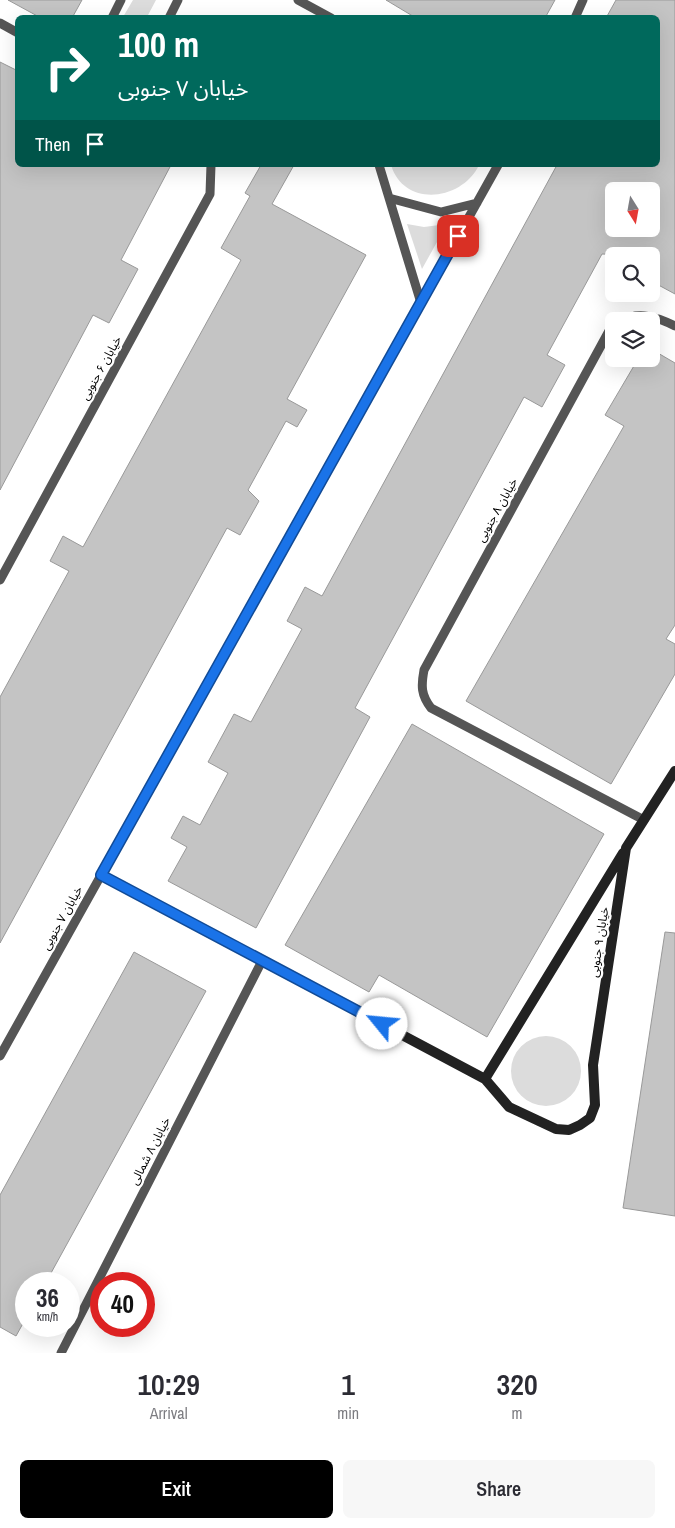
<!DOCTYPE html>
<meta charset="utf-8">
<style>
body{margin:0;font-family:"Archivo Narrow","Noto Sans Arabic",sans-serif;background:#f7f7f7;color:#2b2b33;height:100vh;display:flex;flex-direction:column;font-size:19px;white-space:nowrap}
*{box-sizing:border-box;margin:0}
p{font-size:16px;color:#7c7c81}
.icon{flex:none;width:28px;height:28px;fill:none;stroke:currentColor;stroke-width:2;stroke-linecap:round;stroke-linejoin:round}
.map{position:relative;height:1353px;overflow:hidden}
.drawer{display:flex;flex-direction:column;background:#fff;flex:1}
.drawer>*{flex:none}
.top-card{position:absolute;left:15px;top:15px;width:645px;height:152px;border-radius:8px;box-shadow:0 5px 20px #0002;background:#00695c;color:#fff;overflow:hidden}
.needle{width:32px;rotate:169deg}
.controls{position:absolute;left:605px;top:182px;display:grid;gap:10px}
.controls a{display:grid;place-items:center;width:55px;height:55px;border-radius:8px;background:#fff;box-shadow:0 5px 20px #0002;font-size:25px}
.speed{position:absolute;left:15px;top:1272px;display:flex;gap:10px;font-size:25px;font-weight:700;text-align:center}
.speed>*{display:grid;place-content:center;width:65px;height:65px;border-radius:50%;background:#fff;box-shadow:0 5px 20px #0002;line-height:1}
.speed small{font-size:12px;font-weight:400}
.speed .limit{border:8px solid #d22;background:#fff;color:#111}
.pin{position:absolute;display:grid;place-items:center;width:42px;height:42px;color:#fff;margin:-21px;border-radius:10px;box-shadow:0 2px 8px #0006}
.me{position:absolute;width:55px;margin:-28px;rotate:298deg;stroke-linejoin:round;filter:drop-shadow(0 0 4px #0008)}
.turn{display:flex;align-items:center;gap:18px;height:105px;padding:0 20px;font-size:22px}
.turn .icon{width:65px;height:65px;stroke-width:2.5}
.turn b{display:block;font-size:35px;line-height:42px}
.then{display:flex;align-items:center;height:48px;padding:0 20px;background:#0003;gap:10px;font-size:19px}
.eta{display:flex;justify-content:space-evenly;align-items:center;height:85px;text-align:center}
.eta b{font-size:30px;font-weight:600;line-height:35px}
.cta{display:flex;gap:10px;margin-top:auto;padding:10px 20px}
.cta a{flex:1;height:58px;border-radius:8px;background:#000;color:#fff;font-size:20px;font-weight:600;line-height:58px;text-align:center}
.cta a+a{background:#f7f7f7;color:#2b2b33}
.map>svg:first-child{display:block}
.green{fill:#dcdcdc}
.building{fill:#c4c4c4;stroke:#999;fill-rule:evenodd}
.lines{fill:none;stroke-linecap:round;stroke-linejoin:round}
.lane{stroke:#555;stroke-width:9}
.secondary{stroke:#222;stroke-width:10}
.route-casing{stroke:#114b97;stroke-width:12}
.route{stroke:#1a73e8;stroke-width:9}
.labels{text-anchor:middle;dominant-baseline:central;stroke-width:4.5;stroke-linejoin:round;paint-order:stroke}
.street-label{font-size:12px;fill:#000;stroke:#fff}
</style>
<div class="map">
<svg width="675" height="1353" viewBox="0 0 675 1353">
<rect width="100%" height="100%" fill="#fff"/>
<path class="green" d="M133,0H156L147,17H123Z
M391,165H479C462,201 404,208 391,165Z
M407,224L424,227L447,224L422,269Z
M511 1071a35 35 0 1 1 70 0a35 35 0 1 1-70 0Z"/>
<path class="building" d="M8,0H82L72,18H41Z
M386,0H555L545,18H416Z
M616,0H675V294L651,281V256L602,254L547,355L565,365L542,407L524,397L355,708L370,717L256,928L168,881L187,847L171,838L183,816L200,825L228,773L208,762L234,714L251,722L302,629L287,621L305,587L322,596L557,165H658V18H606ZM614,191H651V229H614Z
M0,62L18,71V165H171L121,260L138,269L109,323L93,315L0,490Z
M261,165H294L272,204L366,255L287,399L307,410L297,427L286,421L248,490L259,501L240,535L227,528L0,943V697L69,571L50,561L63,536L83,547L241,260L221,248L250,196L245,193Z
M651,349L675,363V625L666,639L675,644V674L611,784L466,701L624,426L605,415L638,359H651Z
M412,724L604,834L487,1037L379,975L369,992L285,945Z
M665,932L675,933V1216L623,1208Z
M134,952L206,991L45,1284H26V1318L16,1336L0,1327V1195Z"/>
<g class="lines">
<path class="lane" d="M298,0L331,18
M112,18L121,0
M169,18L178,0
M575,18L583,0
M0,23L18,33
M379,165L421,303
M389,198L441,212L477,203
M620,321C639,311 657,317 675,326
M614,327L609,331L424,670C421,686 421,695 431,708L644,820
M0,580L210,194L211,165
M0,1056L498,165
M61,1353L262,961"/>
<path class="secondary" d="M101,875L485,1079L509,1107L556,1129L569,1130L580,1125L590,1118L595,1105L593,1065L626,848L675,771
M485,1079L623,853"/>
</g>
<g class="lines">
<g class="route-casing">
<path id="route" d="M382,1024L101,875L458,236"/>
</g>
<use href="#route" class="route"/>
</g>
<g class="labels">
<g class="street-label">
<text transform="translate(101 368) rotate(-61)">خیابان ۶ جنوبی</text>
<text transform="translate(497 510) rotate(-61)">خیابان ۸ جنوبی</text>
<text transform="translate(62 918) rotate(-61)">خیابان ۷ جنوبی</text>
<text transform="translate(599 942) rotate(-81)">خیابان ۹ جنوبی</text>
<text transform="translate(150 1151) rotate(-63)">خیابان ۸ شمالی</text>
</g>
</g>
</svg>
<div class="controls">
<a><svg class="needle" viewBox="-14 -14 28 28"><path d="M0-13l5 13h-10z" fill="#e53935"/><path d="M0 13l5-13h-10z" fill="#7c7c81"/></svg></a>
<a><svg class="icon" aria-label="search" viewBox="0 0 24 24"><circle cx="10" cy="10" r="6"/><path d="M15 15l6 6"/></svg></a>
<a><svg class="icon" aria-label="layers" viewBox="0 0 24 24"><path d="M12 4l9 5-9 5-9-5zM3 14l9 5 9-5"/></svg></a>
</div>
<div class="speed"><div>36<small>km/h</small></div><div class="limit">40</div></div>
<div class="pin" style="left:458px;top:236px;background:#d93025"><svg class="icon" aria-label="arrive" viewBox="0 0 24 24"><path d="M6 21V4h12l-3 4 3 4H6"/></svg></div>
<svg class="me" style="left:382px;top:1024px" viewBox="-20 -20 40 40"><circle r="19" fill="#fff"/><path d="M0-13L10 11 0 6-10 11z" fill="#1a73e8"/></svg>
<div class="top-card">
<div class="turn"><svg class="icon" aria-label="right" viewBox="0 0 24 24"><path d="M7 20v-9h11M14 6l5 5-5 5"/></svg><div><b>100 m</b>خیابان ۷ جنوبی</div></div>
<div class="then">Then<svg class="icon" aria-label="arrive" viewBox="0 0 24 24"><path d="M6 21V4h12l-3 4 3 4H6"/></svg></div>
</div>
</div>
<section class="drawer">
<div class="eta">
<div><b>10:29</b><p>Arrival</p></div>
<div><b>1</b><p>min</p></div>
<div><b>320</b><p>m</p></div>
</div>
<div class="cta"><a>Exit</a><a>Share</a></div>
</section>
